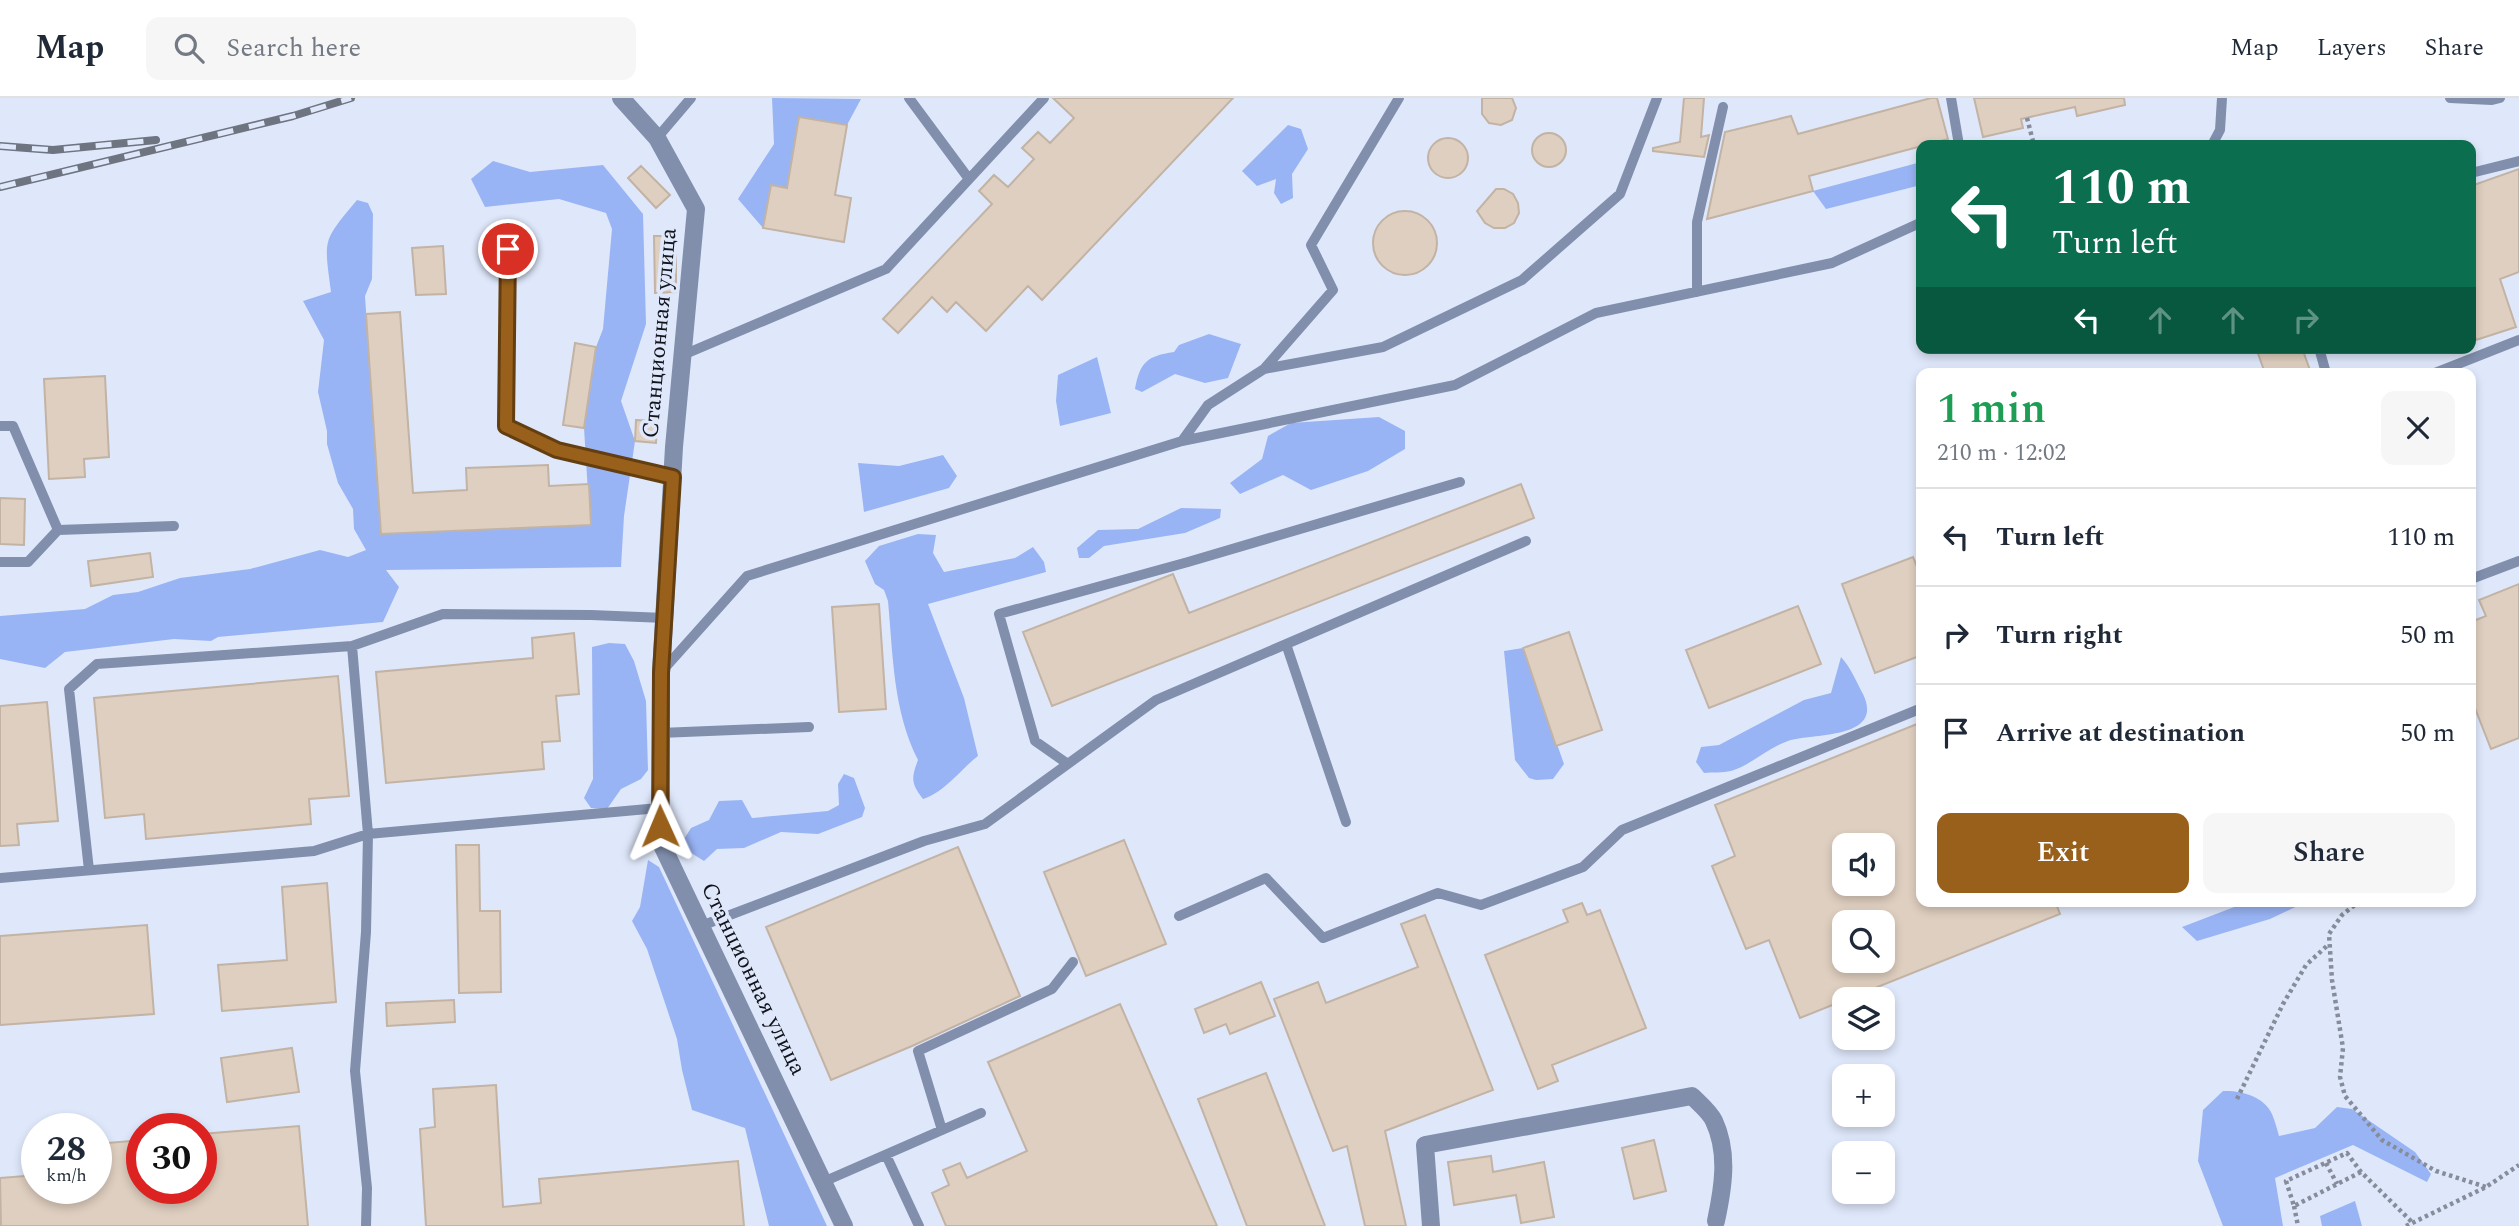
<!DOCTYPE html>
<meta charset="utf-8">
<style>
body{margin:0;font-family:Spectral,serif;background:#f6f6f7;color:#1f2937;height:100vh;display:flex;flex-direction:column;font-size:26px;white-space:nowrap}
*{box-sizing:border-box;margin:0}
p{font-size:23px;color:#747a83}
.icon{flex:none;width:38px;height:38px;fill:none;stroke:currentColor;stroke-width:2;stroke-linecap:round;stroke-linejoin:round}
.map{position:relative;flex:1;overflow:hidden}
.drawer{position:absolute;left:1916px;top:270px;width:560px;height:539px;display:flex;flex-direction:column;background:#fff;border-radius:14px;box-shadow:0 4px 10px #0003}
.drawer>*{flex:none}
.top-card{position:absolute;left:1916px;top:42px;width:560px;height:214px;border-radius:14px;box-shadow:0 4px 10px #0003;background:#0b6e4f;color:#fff;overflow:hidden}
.buttons{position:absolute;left:1832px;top:735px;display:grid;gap:14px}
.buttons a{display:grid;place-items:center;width:63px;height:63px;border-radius:14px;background:#fff;box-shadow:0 4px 10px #0003;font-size:35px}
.speed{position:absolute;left:21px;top:1015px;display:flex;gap:14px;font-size:35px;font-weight:700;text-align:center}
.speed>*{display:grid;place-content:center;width:91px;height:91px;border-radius:50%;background:#fff;box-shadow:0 4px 10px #0003;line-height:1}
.speed small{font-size:18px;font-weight:400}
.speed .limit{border:10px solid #d22;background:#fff;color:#111}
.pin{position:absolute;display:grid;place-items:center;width:60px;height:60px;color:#fff;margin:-30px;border:4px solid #fff;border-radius:50%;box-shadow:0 2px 7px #0007}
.me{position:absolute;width:77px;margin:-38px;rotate:359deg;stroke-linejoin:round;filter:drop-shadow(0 0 5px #0008)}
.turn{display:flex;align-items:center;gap:24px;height:147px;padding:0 21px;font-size:32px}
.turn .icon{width:91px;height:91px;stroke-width:2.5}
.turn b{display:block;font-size:49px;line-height:60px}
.lanes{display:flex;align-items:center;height:66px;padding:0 21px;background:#0003;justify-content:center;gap:35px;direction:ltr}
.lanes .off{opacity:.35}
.round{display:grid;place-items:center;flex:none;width:74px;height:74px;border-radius:14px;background:#f6f6f7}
.headline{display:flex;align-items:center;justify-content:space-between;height:119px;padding:0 21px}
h1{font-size:42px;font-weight:600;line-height:52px;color:#1e9e55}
.action{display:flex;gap:14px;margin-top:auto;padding:14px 21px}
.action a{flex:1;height:80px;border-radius:14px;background:#98601a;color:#fff;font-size:28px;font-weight:600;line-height:80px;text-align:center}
.action a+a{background:#f6f6f7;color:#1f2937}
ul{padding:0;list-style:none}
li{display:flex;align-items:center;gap:21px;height:98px;padding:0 21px;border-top:2px solid #e0e1e3}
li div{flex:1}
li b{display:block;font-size:26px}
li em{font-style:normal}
header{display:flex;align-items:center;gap:42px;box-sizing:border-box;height:98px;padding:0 35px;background:#fff;border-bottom:2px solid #e0e1e3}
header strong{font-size:33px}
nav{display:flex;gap:38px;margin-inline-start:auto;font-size:24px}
.search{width:490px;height:63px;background:#f6f6f7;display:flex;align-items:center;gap:18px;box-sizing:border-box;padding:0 24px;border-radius:14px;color:#747a83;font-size:26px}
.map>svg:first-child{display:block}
.green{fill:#99b4f5}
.building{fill:#dfcfc0;stroke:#c2b3a4;stroke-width:2;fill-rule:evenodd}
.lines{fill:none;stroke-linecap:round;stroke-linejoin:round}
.path{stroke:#868c9a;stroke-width:4.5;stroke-dasharray:3.5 3.5;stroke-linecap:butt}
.lane{stroke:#818fad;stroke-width:10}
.street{stroke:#818fad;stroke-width:18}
.rail-casing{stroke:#6f7481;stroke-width:8}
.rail{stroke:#dfe8fb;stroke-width:5;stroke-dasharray:16;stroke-linecap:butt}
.route-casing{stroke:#633e11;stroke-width:18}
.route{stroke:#98601a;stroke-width:12}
.labels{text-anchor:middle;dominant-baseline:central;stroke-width:7;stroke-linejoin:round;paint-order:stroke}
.street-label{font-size:23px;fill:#12141b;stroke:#dfe8fb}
</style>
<header>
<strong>Map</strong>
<div class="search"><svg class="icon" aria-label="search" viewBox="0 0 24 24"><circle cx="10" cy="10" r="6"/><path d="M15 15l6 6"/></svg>Search here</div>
<nav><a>Map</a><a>Layers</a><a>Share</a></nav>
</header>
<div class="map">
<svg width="2519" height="1128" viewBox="0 0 2519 1128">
<rect width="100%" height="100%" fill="#dfe8fb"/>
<path class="green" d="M772,0L861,1L847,27L799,19L787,90L771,87L763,130L738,101L774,46Z
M1288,27L1301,31L1308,51L1292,76L1293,100L1281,106L1274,95L1276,81L1257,88L1242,73Z
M493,63L530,74L603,67L643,116L646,226L621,303L635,343L624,418L621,469L386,472L399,489L383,524L218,539L211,543L174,541L65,554L45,570L0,561V518L85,511L113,497L138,494L180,480L250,471L320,452L348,459L366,452L354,431L353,411L338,385L327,346V333L318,294L324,242L303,203L331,194C324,140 322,144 357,102L368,105L373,116L372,181L365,198L381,436L590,427L584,330L596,249L603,231L612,131L606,115L559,101L485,109L471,81Z
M1921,64V87L1826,111L1813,93Z
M1209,236L1241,246L1228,280L1205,285L1175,276L1142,294L1135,291C1140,264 1147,258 1174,254L1179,247Z
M1097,259L1111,315L1060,328L1056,303L1058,277Z
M1379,319L1405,333V351L1368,373L1311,392L1283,377L1240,396L1230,385L1262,361L1268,338L1291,325Z
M943,357L957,378L949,390L864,414L858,365L899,368Z
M1181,410L1221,411L1220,420L1185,435L1104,448L1089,460H1079L1077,450L1098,432L1138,431Z
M918,436L936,437L933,455L944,474L1015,460L1033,449L1044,464L1046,474L928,506L964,600L978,658C960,672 945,694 923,701C911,686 911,680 918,662C893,613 893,557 888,503L884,492L875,486L865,463L879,448Z
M609,545L625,546L634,563L646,603L648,672L641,681L621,691L607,711L591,710L584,700L593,681L592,549Z
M1523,550L1564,666L1553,681L1536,682L1529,680L1515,662L1504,553Z
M1841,559C1851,570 1856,583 1863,596C1885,642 1813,635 1788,643C1768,650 1751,667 1731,673C1723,675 1712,674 1704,675L1696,664L1701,649L1719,647L1804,602L1831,595Z
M844,676L854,680L865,710L862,719L818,736L781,734L744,750L717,751L704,763L688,753L684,741L691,730L709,722L719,703L742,702L752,720L828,713L839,707L838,686Z
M648,762L659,769L827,1128H769L745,1030L692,1012L682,972L677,941L647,851L632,823L640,809Z
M2250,803H2308L2270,821L2197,843L2182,829Z
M2223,993C2240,992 2264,998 2272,1016C2275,1023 2277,1031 2279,1038L2315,1030L2337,1009L2352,1011L2415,1054L2431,1076L2427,1084L2353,1047L2275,1080L2283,1128H2223L2198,1063L2203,1012Z
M2355,1103L2362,1128H2322L2320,1118Z"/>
<path class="building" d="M1053,0H1233L1042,202L1028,188L986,233L956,204L947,214L932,199L898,235L883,221L992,106L979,93L994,77L1008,89L1034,61L1022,50L1038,34L1050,45L1074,20Z
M1482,0H1512L1516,10L1512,22L1501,27L1489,25L1482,16Z
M1684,0H1704L1701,39L1709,37L1704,59L1653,53V50L1680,44Z
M1931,0H1937L1948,41L1809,78L1813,93L1707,121L1725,34L1791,18L1798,36Z
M1974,0H2124L2125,7L2077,18L2075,9L2021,21L2023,30L1983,39Z
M799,19L847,27L835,97L851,100L844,144L763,130L771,87L787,90Z
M1532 52a17 17 0 1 1 34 0a17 17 0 1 1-34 0Z
M1428 60a20 20 0 1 1 40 0a20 20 0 1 1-40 0Z
M641,68L670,97L656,110L628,80Z
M2519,71V174L2500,181L2516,229L2476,242L2471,227V88Z
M1496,91H1504L1513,96L1518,105L1519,115L1514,125L1505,130H1494L1485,125L1477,113Z
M1373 145a32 32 0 1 1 64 0a32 32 0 1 1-64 0Z
M654,138H676V194L655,195Z
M443,148L446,196L416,197L412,150Z
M400,214L413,395L467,392L466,370L548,367L549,388L589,386L591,427L381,436L366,216Z
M575,245L596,249L584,330L563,327Z
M2256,250H2302L2311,275H2265Z
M105,278L109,359L84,361L85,379L49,381L44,281Z
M636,322L657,323L656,345L635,343Z
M1521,386L1534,420L1052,608L1023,534L1173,476L1189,515Z
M0,400L25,401L24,447L0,446Z
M150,455L153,479L91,488L88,463Z
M1913,459L1918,471L1922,470V557L1875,575L1842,486Z
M2519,486V640L2491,651L2471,600V524L2486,518L2479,502Z
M879,506L886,611L839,614L832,509Z
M1798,508L1821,566L1709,610L1686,552Z
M1569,534L1602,632L1556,648L1523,550Z
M574,535L579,596L556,598L560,643L542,644L544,671L386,685L376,574L533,560L532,540Z
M338,578L349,698L309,701L311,726L146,741L144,716L105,720L94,600Z
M47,604L58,723L17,726L19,747L0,748V608Z
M1922,624V803H2055L2060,816L1800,920L1769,842L1746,851L1712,768L1735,758L1715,707ZM1844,747H1883V786H1844ZM1844,824H1883V863H1844Z
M1124,742L1166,846L1086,878L1044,774Z
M456,747H479L480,813H500L501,894L459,895Z
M958,749L1020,898L912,948L831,982L766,829Z
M327,785L336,904L222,913L218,867L287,862L282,789Z
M1582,805L1587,817L1600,812L1646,930L1552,967L1558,983L1538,991L1485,857L1568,824L1563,812Z
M1425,817L1493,992L1385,1033L1406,1128H1365L1347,1048L1333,1053L1274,901L1318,884L1326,905L1418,869L1401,826Z
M147,827L154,916L0,927V838Z
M1261,884L1275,918L1230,936L1226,926L1204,935L1195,911Z
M454,902L455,924L387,928L386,905Z
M1120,906L1217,1128H946L932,1095L949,1087L943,1072L960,1065L967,1080L1027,1053L988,964Z
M292,950L299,994L227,1004L221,960Z
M1266,975L1325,1128H1247L1198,1001Z
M496,987L503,1109L541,1105L539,1081L738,1063L744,1128H426L420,1031L435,1029L433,991Z
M299,1028L308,1128H1L0,1080L37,1077V1090H96V1046L142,1042V1090H201V1036Z
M1654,1042L1666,1093L1634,1101L1622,1050Z
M1491,1058L1493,1074L1544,1064L1554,1119L1521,1125L1516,1097L1454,1107L1448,1064Z"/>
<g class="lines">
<path class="path" d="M2027,20L2034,47
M2360,803L2342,817L2329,836L2332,882L2343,950L2340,979L2345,998L2382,1042L2436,1073L2486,1089
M2237,1001L2283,906L2306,867L2329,846
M2326,1065L2337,1086
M2361,1074L2294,1108L2286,1083L2347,1055L2361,1074L2413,1125
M2294,1108L2298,1128
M2406,1128L2486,1089L2519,1067"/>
<path class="lane" d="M909,0L969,81
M1951,0L1959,47
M2450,0L2492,2L2500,0
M657,40L691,0
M2212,47L2220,32L2222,0
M2471,75L2519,63
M508,151L506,328L557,352L673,379
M1697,194V124L1723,9
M2319,250L2326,275
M683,257L886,171L1044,0
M1264,271L1383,249L1522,182L1620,96L1657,0
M2435,275L2519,242
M0,328H13L58,432
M1182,343L1208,307L1264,271L1333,192L1311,147L1399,0
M0,464H28L58,432L174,428
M2471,481L2519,463
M1286,546L1346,724
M352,548L368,736L366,834L355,973L367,1090L366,1128
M663,572L747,478L1182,343L1455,287L1596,215L1832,165L1922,124
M660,635L809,629
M1068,666L1035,643L999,516L1188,464L1460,384
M89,772L69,591L97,566L352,548L443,516L591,517L665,520
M0,780L314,753L368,736L659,710
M1179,818L1266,780L1323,840L1438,795L1481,807L1583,769L1622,732L1922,610
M701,828L924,743L985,726L1156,602L1526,443
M942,1032L918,953L1052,891L1073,864
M886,1057L919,1128
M823,1084L981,1015"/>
<path class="street" d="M621,0L657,40L696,111L674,349L661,575V745L844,1128
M1431,1128L1425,1047L1692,998C1699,1005 1710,1014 1714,1023C1729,1055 1723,1090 1716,1123"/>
<g class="rail-casing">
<path id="rail" d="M0,48L53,52L156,42
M0,89L293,18L351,0"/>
</g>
<use href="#rail" class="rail"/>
</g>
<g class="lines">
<g class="route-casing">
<path id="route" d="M508,151L506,328L557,352L673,379L661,575L660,728"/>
</g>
<use href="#route" class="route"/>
</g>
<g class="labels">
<g class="street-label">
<text transform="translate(660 235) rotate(-85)">Станционная улица</text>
<text transform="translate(753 881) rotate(64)">Станционная улица</text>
</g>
</g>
</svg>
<div class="buttons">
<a><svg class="icon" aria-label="sound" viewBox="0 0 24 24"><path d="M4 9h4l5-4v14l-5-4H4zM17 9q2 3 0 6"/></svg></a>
<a><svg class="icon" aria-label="search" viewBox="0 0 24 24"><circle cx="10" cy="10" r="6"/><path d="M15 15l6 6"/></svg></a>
<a><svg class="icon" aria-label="layers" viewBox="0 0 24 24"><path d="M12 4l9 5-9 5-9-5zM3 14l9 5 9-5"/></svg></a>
<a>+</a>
<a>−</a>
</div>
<div class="speed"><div>28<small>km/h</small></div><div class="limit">30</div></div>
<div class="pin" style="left:508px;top:151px;background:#d93025"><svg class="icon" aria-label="arrive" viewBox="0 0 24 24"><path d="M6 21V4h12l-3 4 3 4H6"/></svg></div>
<svg class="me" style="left:660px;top:728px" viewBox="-20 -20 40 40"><path d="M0-17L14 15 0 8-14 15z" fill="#98601a" stroke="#fff" stroke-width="4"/></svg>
<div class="top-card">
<div class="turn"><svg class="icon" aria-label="left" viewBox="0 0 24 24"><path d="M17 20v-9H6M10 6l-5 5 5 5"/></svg><div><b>110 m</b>Turn left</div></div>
<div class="lanes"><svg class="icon" aria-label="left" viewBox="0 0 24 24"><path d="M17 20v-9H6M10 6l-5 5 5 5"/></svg><svg class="icon off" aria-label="ahead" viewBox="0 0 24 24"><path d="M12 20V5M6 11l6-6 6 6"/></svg><svg class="icon off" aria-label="ahead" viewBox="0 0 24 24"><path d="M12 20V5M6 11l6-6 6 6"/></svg><svg class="icon off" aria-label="right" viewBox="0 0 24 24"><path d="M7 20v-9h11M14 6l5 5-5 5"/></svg></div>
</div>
<section class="drawer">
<div class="headline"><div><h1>1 min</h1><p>210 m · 12:02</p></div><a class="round"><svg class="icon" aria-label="close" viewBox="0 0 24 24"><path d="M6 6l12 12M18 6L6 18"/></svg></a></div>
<ul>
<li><svg class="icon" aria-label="left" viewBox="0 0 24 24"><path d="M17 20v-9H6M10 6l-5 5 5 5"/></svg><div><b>Turn left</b></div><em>110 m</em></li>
<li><svg class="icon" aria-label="right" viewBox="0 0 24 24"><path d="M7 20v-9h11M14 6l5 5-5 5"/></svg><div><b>Turn right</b></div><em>50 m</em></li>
<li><svg class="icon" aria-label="arrive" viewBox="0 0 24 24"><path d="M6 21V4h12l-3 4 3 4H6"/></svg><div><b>Arrive at destination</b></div><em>50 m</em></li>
</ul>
<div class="action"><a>Exit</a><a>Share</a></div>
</section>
</div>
